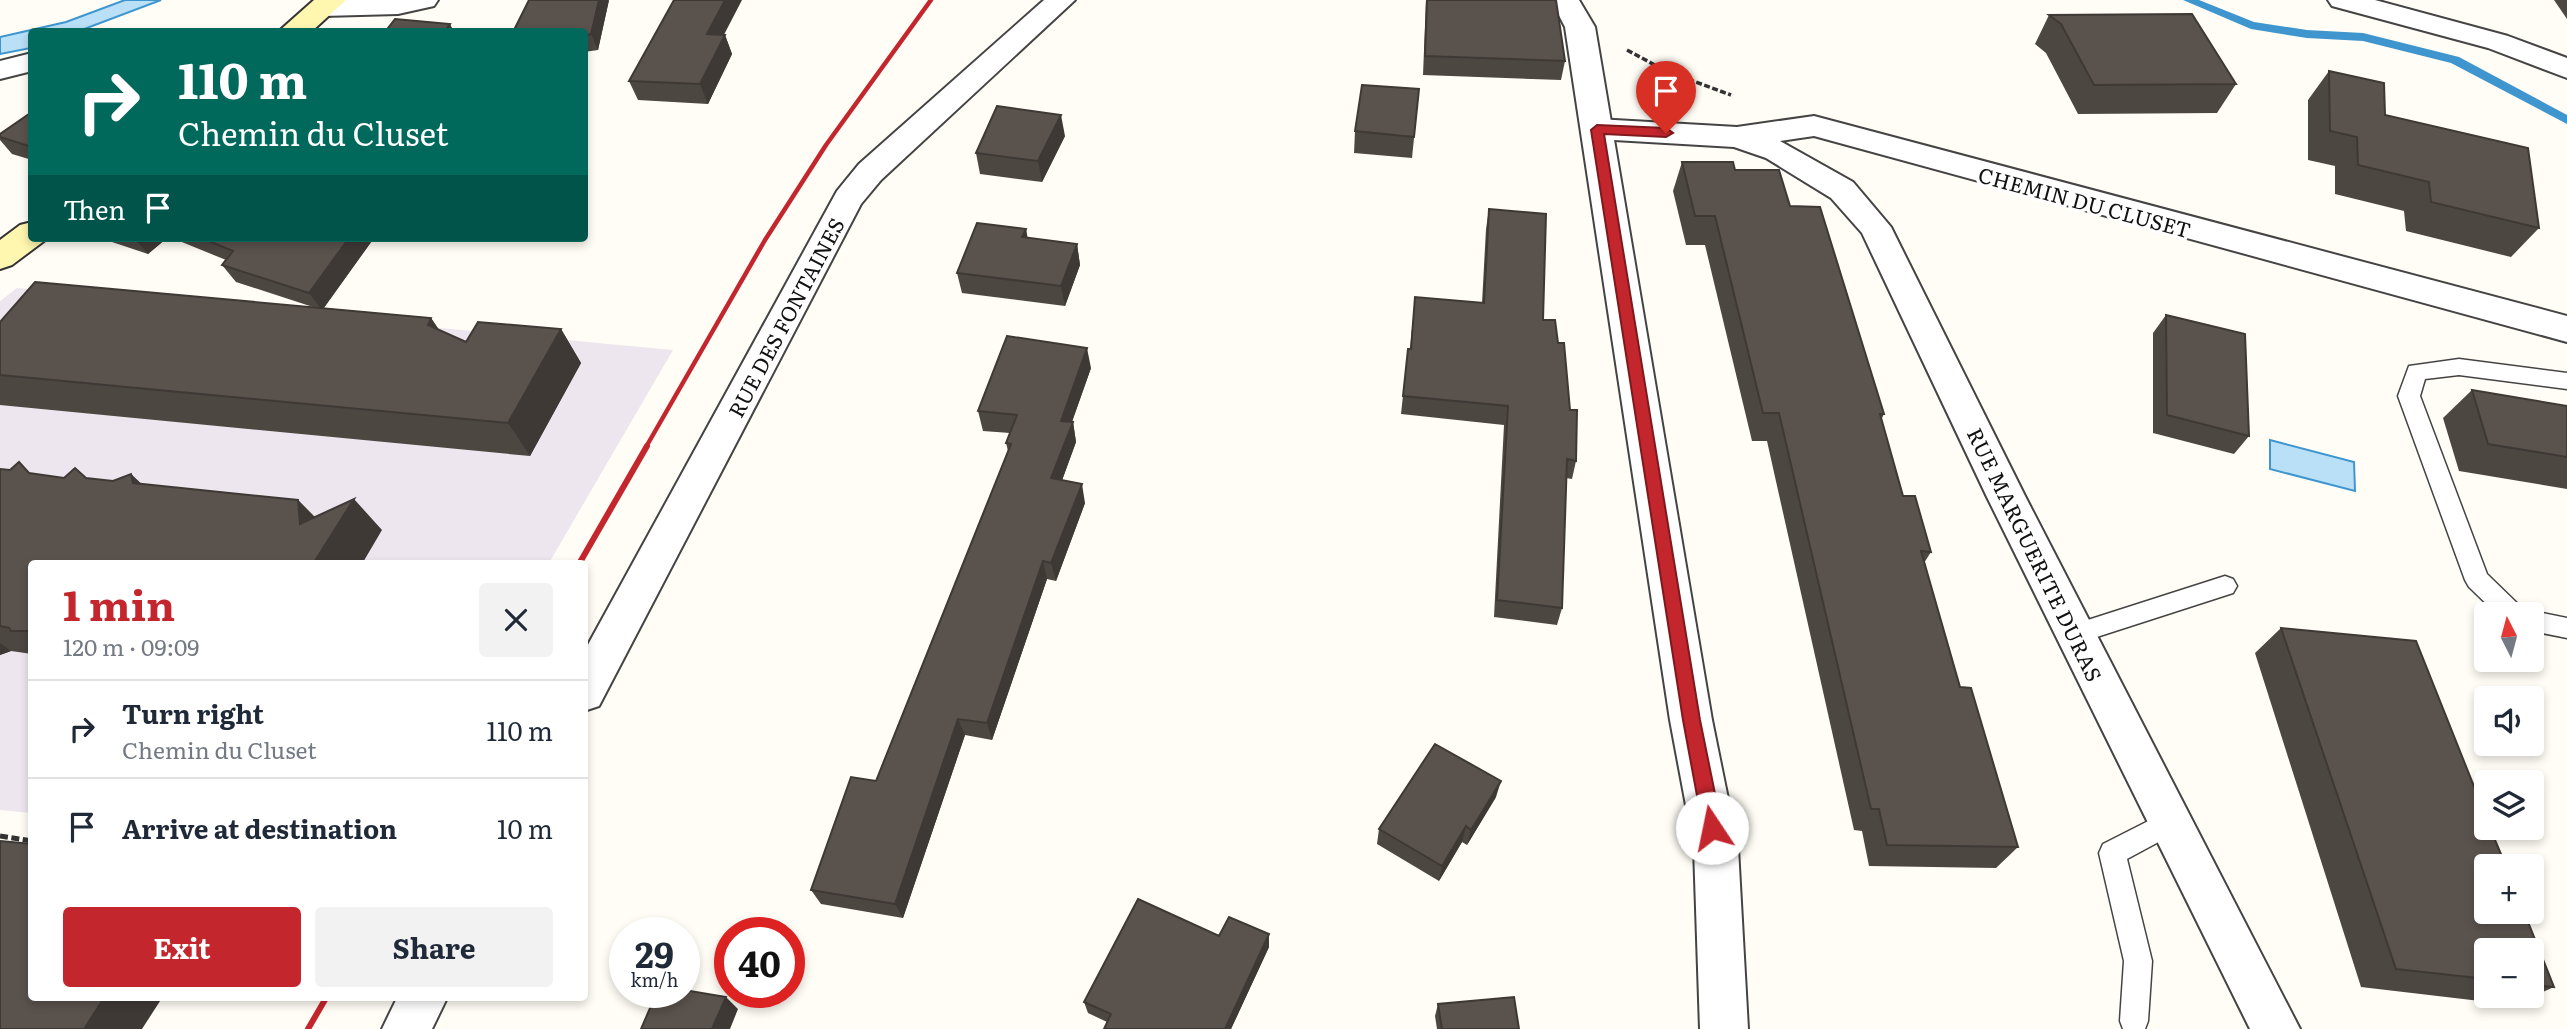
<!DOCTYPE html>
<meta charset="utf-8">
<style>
body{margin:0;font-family:Literata,serif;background:#f2f2f3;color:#1f2937;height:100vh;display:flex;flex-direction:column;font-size:26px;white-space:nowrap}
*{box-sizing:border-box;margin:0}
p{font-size:23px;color:#747a83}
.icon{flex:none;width:38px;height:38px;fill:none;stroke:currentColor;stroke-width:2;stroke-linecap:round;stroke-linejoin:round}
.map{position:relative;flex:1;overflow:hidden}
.details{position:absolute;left:28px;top:560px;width:560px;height:441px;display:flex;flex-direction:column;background:#fff;border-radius:7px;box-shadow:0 4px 10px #0003}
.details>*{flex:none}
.guide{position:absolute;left:28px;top:28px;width:560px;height:214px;border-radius:7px;box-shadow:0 4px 10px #0003;background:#00695c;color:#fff;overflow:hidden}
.needle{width:46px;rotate:354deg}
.fabs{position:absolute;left:2474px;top:602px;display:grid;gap:14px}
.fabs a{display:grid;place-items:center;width:70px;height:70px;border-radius:7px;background:#fff;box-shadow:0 4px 10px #0003;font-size:35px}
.speed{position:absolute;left:609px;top:917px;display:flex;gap:14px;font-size:35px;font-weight:700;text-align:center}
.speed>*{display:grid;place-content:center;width:91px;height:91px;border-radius:50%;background:#fff;box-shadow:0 4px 10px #0003;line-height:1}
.speed small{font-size:18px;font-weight:400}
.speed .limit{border:10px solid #d22;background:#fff;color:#111}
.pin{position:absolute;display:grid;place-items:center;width:60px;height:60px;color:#fff;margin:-72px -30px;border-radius:50% 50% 50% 0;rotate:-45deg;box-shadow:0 0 7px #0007}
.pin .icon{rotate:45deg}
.me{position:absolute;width:77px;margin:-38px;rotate:349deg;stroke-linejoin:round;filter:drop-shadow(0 0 5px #0008)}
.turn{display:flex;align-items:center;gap:24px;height:147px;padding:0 35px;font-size:32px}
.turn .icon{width:91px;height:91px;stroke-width:2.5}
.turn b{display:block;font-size:49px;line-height:60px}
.then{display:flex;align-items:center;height:66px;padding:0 35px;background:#0003;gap:14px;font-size:26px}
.round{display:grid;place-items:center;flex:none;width:74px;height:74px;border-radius:7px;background:#f2f2f3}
.head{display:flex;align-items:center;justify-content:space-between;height:119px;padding:0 35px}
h1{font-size:42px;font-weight:700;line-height:52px;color:#c4262e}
.primary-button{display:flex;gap:14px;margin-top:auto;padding:14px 35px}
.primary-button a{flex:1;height:80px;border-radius:7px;background:#c4262e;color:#fff;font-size:28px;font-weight:700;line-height:80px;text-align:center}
.primary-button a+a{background:#f2f2f3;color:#1f2937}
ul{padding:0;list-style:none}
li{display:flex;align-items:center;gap:21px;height:98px;padding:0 35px;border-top:2px solid #e0e1e3}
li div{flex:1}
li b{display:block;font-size:26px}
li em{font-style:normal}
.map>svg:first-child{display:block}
.industrial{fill:#eee6ef}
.water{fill:#b9e0f7;stroke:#3f96cf;stroke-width:2}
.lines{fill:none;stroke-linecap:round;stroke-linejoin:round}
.stream{fill:#3f96cf;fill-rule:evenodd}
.service-casing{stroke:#444;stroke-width:3}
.minor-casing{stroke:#444;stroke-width:4}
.tertiary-casing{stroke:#444;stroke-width:4}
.secondary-casing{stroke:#333;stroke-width:4}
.path-far1{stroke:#333;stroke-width:3.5;stroke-dasharray:6 2.5;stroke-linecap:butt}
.path{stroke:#333;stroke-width:5;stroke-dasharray:8 3.5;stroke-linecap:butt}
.service{fill:#fff;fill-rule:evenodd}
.minor{fill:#fff;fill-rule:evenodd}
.tertiary{fill:#fff;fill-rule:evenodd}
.secondary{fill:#fff6b0;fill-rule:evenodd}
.rail-far1{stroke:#c4262e;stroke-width:4.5}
.rail{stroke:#c4262e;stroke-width:6}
.wall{fill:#4d4742;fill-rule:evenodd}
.shaded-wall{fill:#3f3936}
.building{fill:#5a524d;stroke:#3f3936;stroke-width:2}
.route{fill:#c4262e;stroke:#7f191e;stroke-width:2}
.labels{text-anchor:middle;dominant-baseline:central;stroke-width:7;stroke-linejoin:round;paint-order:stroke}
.street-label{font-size:21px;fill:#111;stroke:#fff}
</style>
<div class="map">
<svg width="2567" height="1029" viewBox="0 0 2567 1029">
<rect width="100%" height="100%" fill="#fffdf5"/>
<path class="industrial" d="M17,288L673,350L549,563L32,564L31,813L0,810V301Z"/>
<path class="water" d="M125,0H161L79,31L32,32L31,48L0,54V37L66,22Z
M2270,440L2354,462L2355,491L2270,469Z"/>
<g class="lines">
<path class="stream" d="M2183,0H2199L2254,22L2307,30L2363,33L2459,57L2567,115V124L2451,63L2363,41L2307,38L2251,29Z"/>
<g class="service-casing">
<path id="service" d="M2459,359L2567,373V389L2459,375L2425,379L2420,396L2487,574L2521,607L2525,613L2532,611L2567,618V638L2532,631V614H2497L2469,587L2465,580L2398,396L2409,366Z
M2225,576L2233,579L2237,586L2233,593L2075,644L2066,641L2063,634L2066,627Z
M2170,810L2179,813L2183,822L2179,831L2127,859L2152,961L2148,1021L2145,1029H2123L2120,1021L2124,961L2099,853L2103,844Z"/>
</g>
<g class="minor-casing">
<path id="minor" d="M317,0H438L434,6L398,14L323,16L313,13L309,7Z
M1044,0H1075L881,180L861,204L599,706L584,711V652L837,191L859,164Z
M32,53V71L0,79V61Z
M1814,116L2567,316V342L1814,136L1780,141L1853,182L1891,227L2025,496L2300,1029H2250L1987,497L1862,233L1831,198L1766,158L1734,147L1597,139L1586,136L1582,129L1586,122L1597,119L1737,127Z
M397,998H447L432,1029H382Z"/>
</g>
<g class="tertiary-casing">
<path id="tertiary" d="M1551,0H1579L1595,27L1712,720L1738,848L1748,1029H1700L1694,848L1670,720L1565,27Z
M2328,0H2375L2508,36L2567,58V78L2488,48L2332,6Z"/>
</g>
<g class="secondary-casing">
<path id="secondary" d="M314,0H346L311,32H278Z
M32,222V238H46L44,241L12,265L0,269V240L20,225Z"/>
</g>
<path class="path-far1" d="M1627,50L1666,71L1731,95"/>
<path class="path" d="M0,836L32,841"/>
<use href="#service" class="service"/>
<use href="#minor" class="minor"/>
<use href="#tertiary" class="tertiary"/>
<use href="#secondary" class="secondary"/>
<path class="rail-far1" d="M646,447L765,240L826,145L931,0"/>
<path class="rail" d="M579,564L647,446
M308,1029L326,998"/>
</g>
<path class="wall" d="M609,0L598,50L584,52V32Z
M1426,0H1556L1565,61L1561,80L1423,75Z
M2554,0H2567V19Z
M2049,15L2236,84L2217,113L2078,114L2046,53L2035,44Z
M724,35H725L732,54L708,104L638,100L629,81Z
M2329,71L2385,115L2539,228L2511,257L2406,231L2404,211L2335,194V166L2308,160V100Z
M1419,89L1412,158L1354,153L1355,131Z
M32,112V160L12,154L0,140V134Z
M1065,136L1042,182L980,174L976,153Z
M1682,162L1735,170L1790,206L1884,414L1881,420L1903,496L1931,552L1924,563L1960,687L2018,847L1996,868L1869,866L1862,831L1854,830L1767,441H1752L1705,245H1686L1673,191Z
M1489,209L1543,320L1558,343L1570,410L1576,461L1572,479L1566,478L1562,608L1557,625L1494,617L1504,425L1401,414L1408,349H1410L1415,297L1482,303L1486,229Z
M1026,229L1027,238L1077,244L1080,265L1065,306L962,293L957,273Z
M100,238H167L148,254Z
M172,238H374L324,308L431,318L439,330L466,342L561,329L581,363L530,456L0,405V322L313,307L236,282L222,265L226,260Z
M2166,315L2249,436L2234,454L2153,433V333Z
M1091,368L1072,422H1073L1076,442L1062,480L1085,503L1056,581L1047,579L992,740L965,735L903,918L821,904L811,890L876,781L1008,451L1006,443L1010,433L983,431L978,411Z
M2472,390L2567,406V489L2459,471L2443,418Z
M0,469L64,478H86L113,481L131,474L141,484L298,500L315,517L382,530L32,564V654L11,651L0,655Z
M2281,628L2416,641L2487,819V828H2490L2506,866H2487V912H2524L2554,987L2514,1005L2361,987L2255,653ZM2487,950H2532V996H2487Z
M1496,797L1467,845L1462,842L1439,881L1377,844L1379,829Z
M1219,936L1269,947L1231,1029H1104L1107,1022L1088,1013L1084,1002Z
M1438,1004L1519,1029H1437L1435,1016Z"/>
<path class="shaded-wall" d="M599,0H609L598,50L591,34Z
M725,0H742L714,54L707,34Z
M450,24L454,32H444Z
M725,35L732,54L708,104L700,84Z
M1061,115L1065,136L1042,182L1038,161Z
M1026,229L1030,250L1022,237Z
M134,238H167L148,254Z
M349,238H374L322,310L309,293Z
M1077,244L1080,265L1065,306L1061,286Z
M431,318L454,352L428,325Z
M561,329L581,363L530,456L508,423Z
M1087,348L1091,368L1065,441L1061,421Z
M1073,422L1076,442L1056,497L1051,478Z
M131,474L165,506L133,483Z
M1082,484L1085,503L1056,581L1051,563Z
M354,499L382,530L362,564H313L300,524L298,500L328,531Z
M1043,561L1047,579L992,740L987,723Z
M0,643L11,651L0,655Z
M958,719L965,735L903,918L895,904Z
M1501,781L1496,797L1467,845L1471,830Z
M1466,826L1462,842L1439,881L1442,866Z
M1269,934V947L1231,1029H1225Z
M726,997L738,1009L730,1029H712Z
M104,998H162L142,1029H84Z"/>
<path class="building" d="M529,0H599L591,34L584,35V32H513Z
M674,0H725L707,34L725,35L700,84L629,81Z
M1427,0H1556L1565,61L1425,56Z
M2192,14L2236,84L2094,85L2061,24L2049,15Z
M395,19L450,24L444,32H385Z
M2329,71L2384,83L2385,115L2528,148L2539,228L2431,202L2429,182L2358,165L2357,137L2330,131Z
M1362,85L1419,89L1414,137L1355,131Z
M997,106L1061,115L1038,161L976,153Z
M32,112V147L0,137V134Z
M1682,162H1733L1735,170H1779L1790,206L1820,207L1884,414H1880L1903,496H1915L1931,552L1921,551L1960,687L1971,688L2018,847L1887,845L1879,809H1871L1779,413H1763L1715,216H1695Z
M1489,209L1546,214L1543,320H1555L1558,343H1564L1570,410H1577L1576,461L1567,459L1562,608L1497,600L1508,406L1403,396L1408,349H1411L1415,297L1484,303Z
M977,223L1026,229L1022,237L1077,244L1061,286L957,273Z
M201,238H349L309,293L222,265L233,251Z
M35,282L431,318L428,325L466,342L478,322L561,329L508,423L0,375V322Z
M2166,315L2245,334L2249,436L2167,415Z
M1007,336L1087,348L1061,421L1073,422L1051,478L1082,484L1051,563L1043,561L987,723L958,719L895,904L811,890L851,777L876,781L1011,444L1006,443L1017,415L978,411Z
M2472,390L2567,406V457L2488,444Z
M19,462L29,473L64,478L75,468L86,478L113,481L131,474L133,483L298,500L300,524L354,499L313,564H32V631H11L9,628L0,626V469L10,470Z
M2281,628L2416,641L2487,819V828H2490L2506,866H2487V912H2524L2554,987L2532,985V950H2487V979L2396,969Z
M1435,744L1501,781L1471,830L1466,826L1442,866L1379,829Z
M0,841L32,844V998H104L84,1029H0Z
M1138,899L1219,936L1229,917L1269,934L1225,1029H1104L1111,1014L1084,1002Z
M684,990L726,997L712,1029H641L657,992H684Z
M1514,997L1519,1029H1442L1438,1004Z"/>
<path class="route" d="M1597,125L1666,128L1673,133L1666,137L1604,134L1700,720L1722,828L1719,834L1712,836L1706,834L1703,828L1683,720L1591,130Z"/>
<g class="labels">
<g class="street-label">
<text transform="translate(2085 201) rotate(15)">CHEMIN DU CLUSET</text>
<text transform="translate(785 317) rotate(-62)">RUE DES FONTAINES</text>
<text transform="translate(2036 554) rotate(64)">RUE MARGUERITE DURAS</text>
</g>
</g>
</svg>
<div class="fabs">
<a><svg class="needle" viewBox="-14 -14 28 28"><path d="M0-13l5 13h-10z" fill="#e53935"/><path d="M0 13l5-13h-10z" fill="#747a83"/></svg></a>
<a><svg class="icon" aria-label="sound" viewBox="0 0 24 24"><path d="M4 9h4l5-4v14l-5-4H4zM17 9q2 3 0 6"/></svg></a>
<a><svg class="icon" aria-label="layers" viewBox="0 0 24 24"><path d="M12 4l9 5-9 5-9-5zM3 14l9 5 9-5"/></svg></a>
<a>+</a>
<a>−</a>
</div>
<div class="speed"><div>29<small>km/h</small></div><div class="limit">40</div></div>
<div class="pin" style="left:1666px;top:133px;background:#d93025"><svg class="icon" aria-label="arrive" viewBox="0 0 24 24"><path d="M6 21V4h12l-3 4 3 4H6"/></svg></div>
<svg class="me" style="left:1712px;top:828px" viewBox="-20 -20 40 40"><circle r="19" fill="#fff"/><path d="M0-13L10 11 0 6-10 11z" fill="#c4262e"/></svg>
<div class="guide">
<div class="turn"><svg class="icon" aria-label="right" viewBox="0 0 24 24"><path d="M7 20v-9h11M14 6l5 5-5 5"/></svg><div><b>110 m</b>Chemin du Cluset</div></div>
<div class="then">Then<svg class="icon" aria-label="arrive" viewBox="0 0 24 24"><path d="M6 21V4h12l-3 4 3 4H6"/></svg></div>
</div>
<section class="details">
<div class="head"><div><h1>1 min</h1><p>120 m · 09:09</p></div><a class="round"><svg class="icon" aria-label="close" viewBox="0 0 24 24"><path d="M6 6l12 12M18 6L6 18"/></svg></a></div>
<ul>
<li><svg class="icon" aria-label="right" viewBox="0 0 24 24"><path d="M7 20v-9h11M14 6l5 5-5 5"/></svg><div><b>Turn right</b><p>Chemin du Cluset</p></div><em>110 m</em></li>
<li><svg class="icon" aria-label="arrive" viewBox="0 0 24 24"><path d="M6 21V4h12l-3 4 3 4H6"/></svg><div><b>Arrive at destination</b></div><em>10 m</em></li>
</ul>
<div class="primary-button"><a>Exit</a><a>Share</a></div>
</section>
</div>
